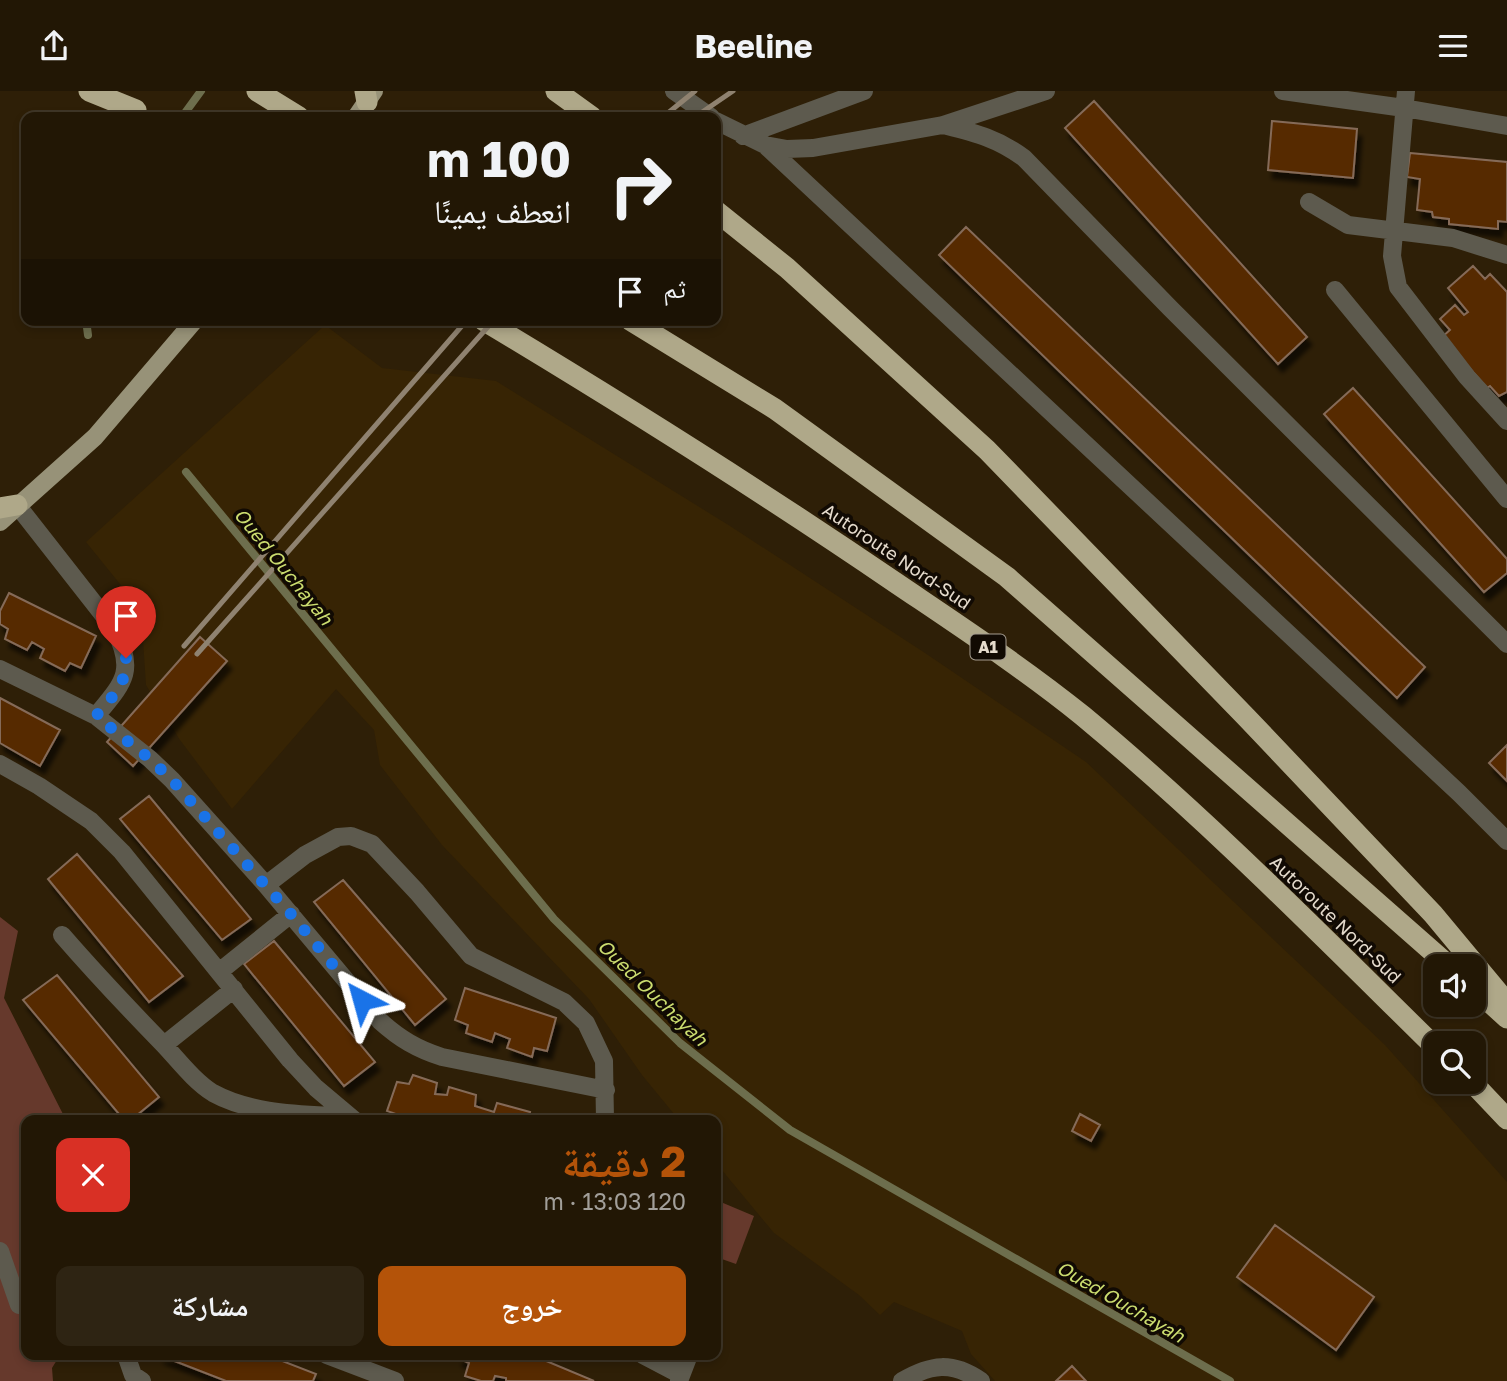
<!DOCTYPE html>
<html lang="ar">
<meta charset="utf-8">
<style>
body{margin:0;font-family:"Golos Text","Noto Naskh Arabic",sans-serif;background:#2e2413;color:#f1f3f6;direction:rtl;height:100vh;display:flex;flex-direction:column;font-size:26px;white-space:nowrap}
*{box-sizing:border-box;margin:0}
p{font-size:23px;color:#a29f9a}
.icon{flex:none;width:38px;height:38px;fill:none;stroke:currentColor;stroke-width:2;stroke-linecap:round;stroke-linejoin:round}
.map{position:relative;flex:1;overflow:hidden;direction:ltr}
.panel{position:absolute;left:21px;top:1024px;width:700px;height:245px;display:flex;flex-direction:column;background:#221705;border-radius:14px;box-shadow:0 4px 10px #0003,0 0 0 2px #3f3627;direction:rtl}
.panel>*{flex:none}
.banner{position:absolute;left:21px;top:21px;width:700px;height:214px;border-radius:14px;box-shadow:0 4px 10px #0003,0 0 0 2px #3f3627;direction:rtl;background:#221705;color:#f1f3f6;overflow:hidden}
.fabs{position:absolute;left:1423px;top:863px;display:grid;gap:14px}
.fabs a{display:grid;place-items:center;width:63px;height:63px;border-radius:14px;background:#221705;box-shadow:0 4px 10px #0003,0 0 0 2px #3f3627;font-size:35px}
.pin{position:absolute;display:grid;place-items:center;width:60px;height:60px;color:#fff;margin:-72px -30px;border-radius:50% 50% 50% 0;rotate:-45deg;box-shadow:0 0 7px #0007}
.pin .icon{rotate:45deg}
.me{position:absolute;width:77px;margin:-38px;rotate:321deg;stroke-linejoin:round;filter:drop-shadow(0 0 5px #0008)}
.turn{display:flex;align-items:center;gap:24px;height:147px;padding:0 35px;font-size:32px}
.turn .icon{width:91px;height:91px;stroke-width:2.5}
.turn b{display:block;font-size:49px;line-height:60px}
.then{display:flex;align-items:center;height:66px;padding:0 35px;background:#0003;gap:14px;font-size:26px}
.round{display:grid;place-items:center;flex:none;width:74px;height:74px;border-radius:14px;background:#2e2413}
.head{display:flex;align-items:center;justify-content:space-between;height:119px;padding:0 35px}
h1{font-size:42px;font-weight:700;line-height:52px;color:#b45309}
.primary-button{display:flex;gap:14px;margin-top:auto;padding:14px 35px}
.primary-button a{flex:1;height:80px;border-radius:14px;background:#b45309;color:#fff;font-size:28px;font-weight:700;line-height:80px;text-align:center}
.primary-button a+a{background:#2e2413;color:#f1f3f6}
header{display:flex;justify-content:space-between;align-items:center;height:91px;padding:0 35px;background:#221705;font-size:32px;font-weight:700}
.map>svg:first-child{display:block}
.built{fill:#372404}
.green{fill:#66392c}
.lines{fill:none;stroke-linecap:round;stroke-linejoin:round}
.stream{stroke:#6d6e4d;stroke-width:8}
.building{fill:#562900;stroke:#856b58;stroke-width:2;filter:url(#shadow)}
.minor{stroke:#5d5a4e;stroke-width:18}
.major{stroke:#979278;stroke-width:18}
.highway{stroke:#afa889;stroke-width:21}
.rail{stroke:#8f8270;stroke-width:5}
.route{stroke:#1a73e8;stroke-width:12;stroke-dasharray:0 21.6}
.labels{text-anchor:middle;dominant-baseline:central;stroke-width:7;stroke-linejoin:round;paint-order:stroke}
.shield{fill:#110a03;stroke:#a59c90;stroke-width:2}
.shield-label{font-size:16px;font-weight:bold;fill:#e5dbcd}
.street-label{font-size:18px;fill:#e5dbcd;stroke:#110a03}
.water-label{font-size:19px;font-style:italic;fill:#cbdc6f;stroke:#110a03}
</style>
<header><svg class="icon" aria-label="menu" viewBox="0 0 24 24"><path d="M4 6h16M4 12h16M4 18h16"/></svg>Beeline<svg class="icon" aria-label="share" viewBox="0 0 24 24"><path d="M12 15V3M7 8l5-5 5 5M5 13v7h14v-7"/></svg></header>
<div class="map">
<svg width="1507" height="1290" viewBox="0 0 1507 1290">
<defs>
<filter id="shadow"><feDropShadow dx="4.5" dy="8" stdDeviation="2" flood-color="#0009"/></filter>
</defs>
<rect width="100%" height="100%" fill="#2e1f07"/>
<path class="built" d="M325,234L382,277L496,290L730,435L925,562L1086,671L1385,954L1507,1091V1290H995L971,1263L962,1240L894,1211L880,1224L859,1204L774,1142L716,1072V1029H679L642,984L589,908L442,754L380,674L374,639L336,598L232,718L180,649L146,594L141,519L86,451Z"/>
<path class="green" d="M0,826L18,840L4,907L66,1029H26V1264H60L52,1277L53,1290H0Z
M716,1109L754,1125L736,1173L716,1166Z"/>
<g class="lines">
<path class="stream" d="M182,26L201,0
M86,229L88,244
M186,381L554,828L680,952L790,1039L1230,1290"/>
</g>
<path class="building" d="M1094,10L1307,246L1278,273L1065,37Z
M1272,30L1357,38L1353,87L1268,79Z
M1410,62L1507,71V131L1498,130V138L1449,133V128L1433,126L1432,121L1417,119L1420,88L1407,86Z
M966,136L1425,576L1397,607L939,164Z
M1473,175L1485,188L1490,183L1507,201V301L1499,305L1490,295L1487,297L1442,246L1450,239L1440,228L1455,214L1464,224L1468,221L1448,197Z
M1353,297L1507,468V482L1484,501L1324,323Z
M9,502L96,545L81,577L70,572L65,580L40,567L44,558L32,551L27,559L5,548L8,538L0,533V520Z
M200,546L227,570L133,675L107,651Z
M0,607L60,639L40,675L0,652Z
M1507,654V690L1489,672Z
M149,705L251,828L222,849L120,728Z
M77,763L183,885L149,911L48,788Z
M343,789L446,908L415,934L314,811Z
M274,850L375,971L344,995L244,873Z
M57,884L159,1006L131,1029H124L23,909Z
M465,897L556,927L547,960L534,957L532,966L507,957L510,948L495,942L492,951L466,942L468,934L455,929Z
M413,984L437,992L435,1003L447,1004L449,996L476,1004L475,1015L494,1021L497,1012L530,1021L528,1029H413L387,1020L397,991L409,993Z
M1080,1023L1100,1034L1091,1050L1072,1040Z
M1275,1134L1374,1206L1336,1259L1237,1186Z
M159,1264H267L316,1283L313,1290H226Z
M460,1264H532L594,1290H506V1287L495,1285L493,1290H481L465,1285L469,1272L458,1267Z
M1072,1275L1086,1290H1056Z"/>
<g class="lines">
<path class="minor" d="M674,0L711,26
M1283,0L1404,17L1507,35
M1406,0L1392,165L1398,196L1467,286L1507,330
M716,30L765,54L787,58L813,57L943,34L1046,0
M943,34C975,42 997,47 1024,67L1170,217L1507,553
M743,45L864,0
M765,54L1459,702L1507,750
M1309,111L1348,134L1453,147L1507,164
M1335,199L1507,408
M17,414L115,539C136,581 123,592 96,625
M0,578L96,625L150,668L172,689L266,794L380,930C400,948 417,958 442,966L606,999
M0,673L39,695L91,730L122,761L290,969L316,997L354,1029
M266,794L305,764L338,746L351,745L372,753L417,801L471,865L564,911L586,932L604,970L605,1029
M62,844C95,882 129,918 164,954C179,970 194,990 213,1002C253,1024 305,1023 349,1026
M219,881L291,823
M164,954L234,898
M0,1160L19,1214
M126,1264L133,1284L142,1290
M327,1264L395,1290
M643,1264L681,1284
M679,1290L689,1264
M902,1290C931,1273 952,1270 981,1290"/>
<path class="major" d="M356,26L374,0
M0,431L95,346L195,229"/>
<path class="highway" d="M89,0L136,19
M257,0L299,26
M365,0L367,11
M556,0L592,26
M716,120L787,177L987,359L1247,627L1433,823L1507,912
M483,229C623,313 761,400 896,492C958,534 1025,578 1083,625C1207,728 1320,843 1435,956
M630,229L775,318L1007,486L1449,875
M0,417L17,414
M1474,897L1507,927
M1471,990L1507,1028"/>
<path class="rail" d="M663,26L695,0
M695,26L733,0
M184,555L467,229
M197,563L494,229"/>
</g>
<g class="lines">
<path class="route" d="M126,567C128,592 111,607 96,625L150,668L172,689L291,823L362,909"/>
</g>
<g class="labels">
<rect class="shield" x="970.5" y="543.5" width="35" height="25" rx="5"/>
<g class="shield-label">
<text x="988" y="556">A1</text>
</g>
<g class="street-label">
<text transform="translate(897 465) rotate(34)">Autoroute Nord-Sud</text>
<text transform="translate(1336 828) rotate(44)">Autoroute Nord-Sud</text>
</g>
<g class="water-label">
<text transform="translate(284 475) rotate(51)">Oued Ouchayah</text>
<text transform="translate(653 901) rotate(44)">Oued Ouchayah</text>
<text transform="translate(1121 1210) rotate(30)">Oued Ouchayah</text>
</g>
</g>
</svg>
<div class="fabs">
<a><svg class="icon" aria-label="sound" viewBox="0 0 24 24"><path d="M4 9h4l5-4v14l-5-4H4zM17 9q2 3 0 6"/></svg></a>
<a><svg class="icon" aria-label="search" viewBox="0 0 24 24"><circle cx="10" cy="10" r="6"/><path d="M15 15l6 6"/></svg></a>
</div>
<div class="pin" style="left:126px;top:567px;background:#d93025"><svg class="icon" aria-label="arrive" viewBox="0 0 24 24"><path d="M6 21V4h12l-3 4 3 4H6"/></svg></div>
<svg class="me" style="left:362px;top:909px" viewBox="-20 -20 40 40"><path d="M0-17L14 15 0 8-14 15z" fill="#1a73e8" stroke="#fff" stroke-width="4"/></svg>
<div class="banner">
<div class="turn"><svg class="icon" aria-label="right" viewBox="0 0 24 24"><path d="M7 20v-9h11M14 6l5 5-5 5"/></svg><div><b>100 m</b>انعطف يمينًا</div></div>
<div class="then">ثم<svg class="icon" aria-label="arrive" viewBox="0 0 24 24"><path d="M6 21V4h12l-3 4 3 4H6"/></svg></div>
</div>
<section class="panel">
<div class="head"><div><h1>2 دقيقة</h1><p>120 m · 13:03</p></div><a class="round" style="background:#d93025;color:#fff"><svg class="icon" aria-label="close" viewBox="0 0 24 24"><path d="M6 6l12 12M18 6L6 18"/></svg></a></div>
<div class="primary-button"><a>خروج</a><a>مشاركة</a></div>
</section>
</div>
